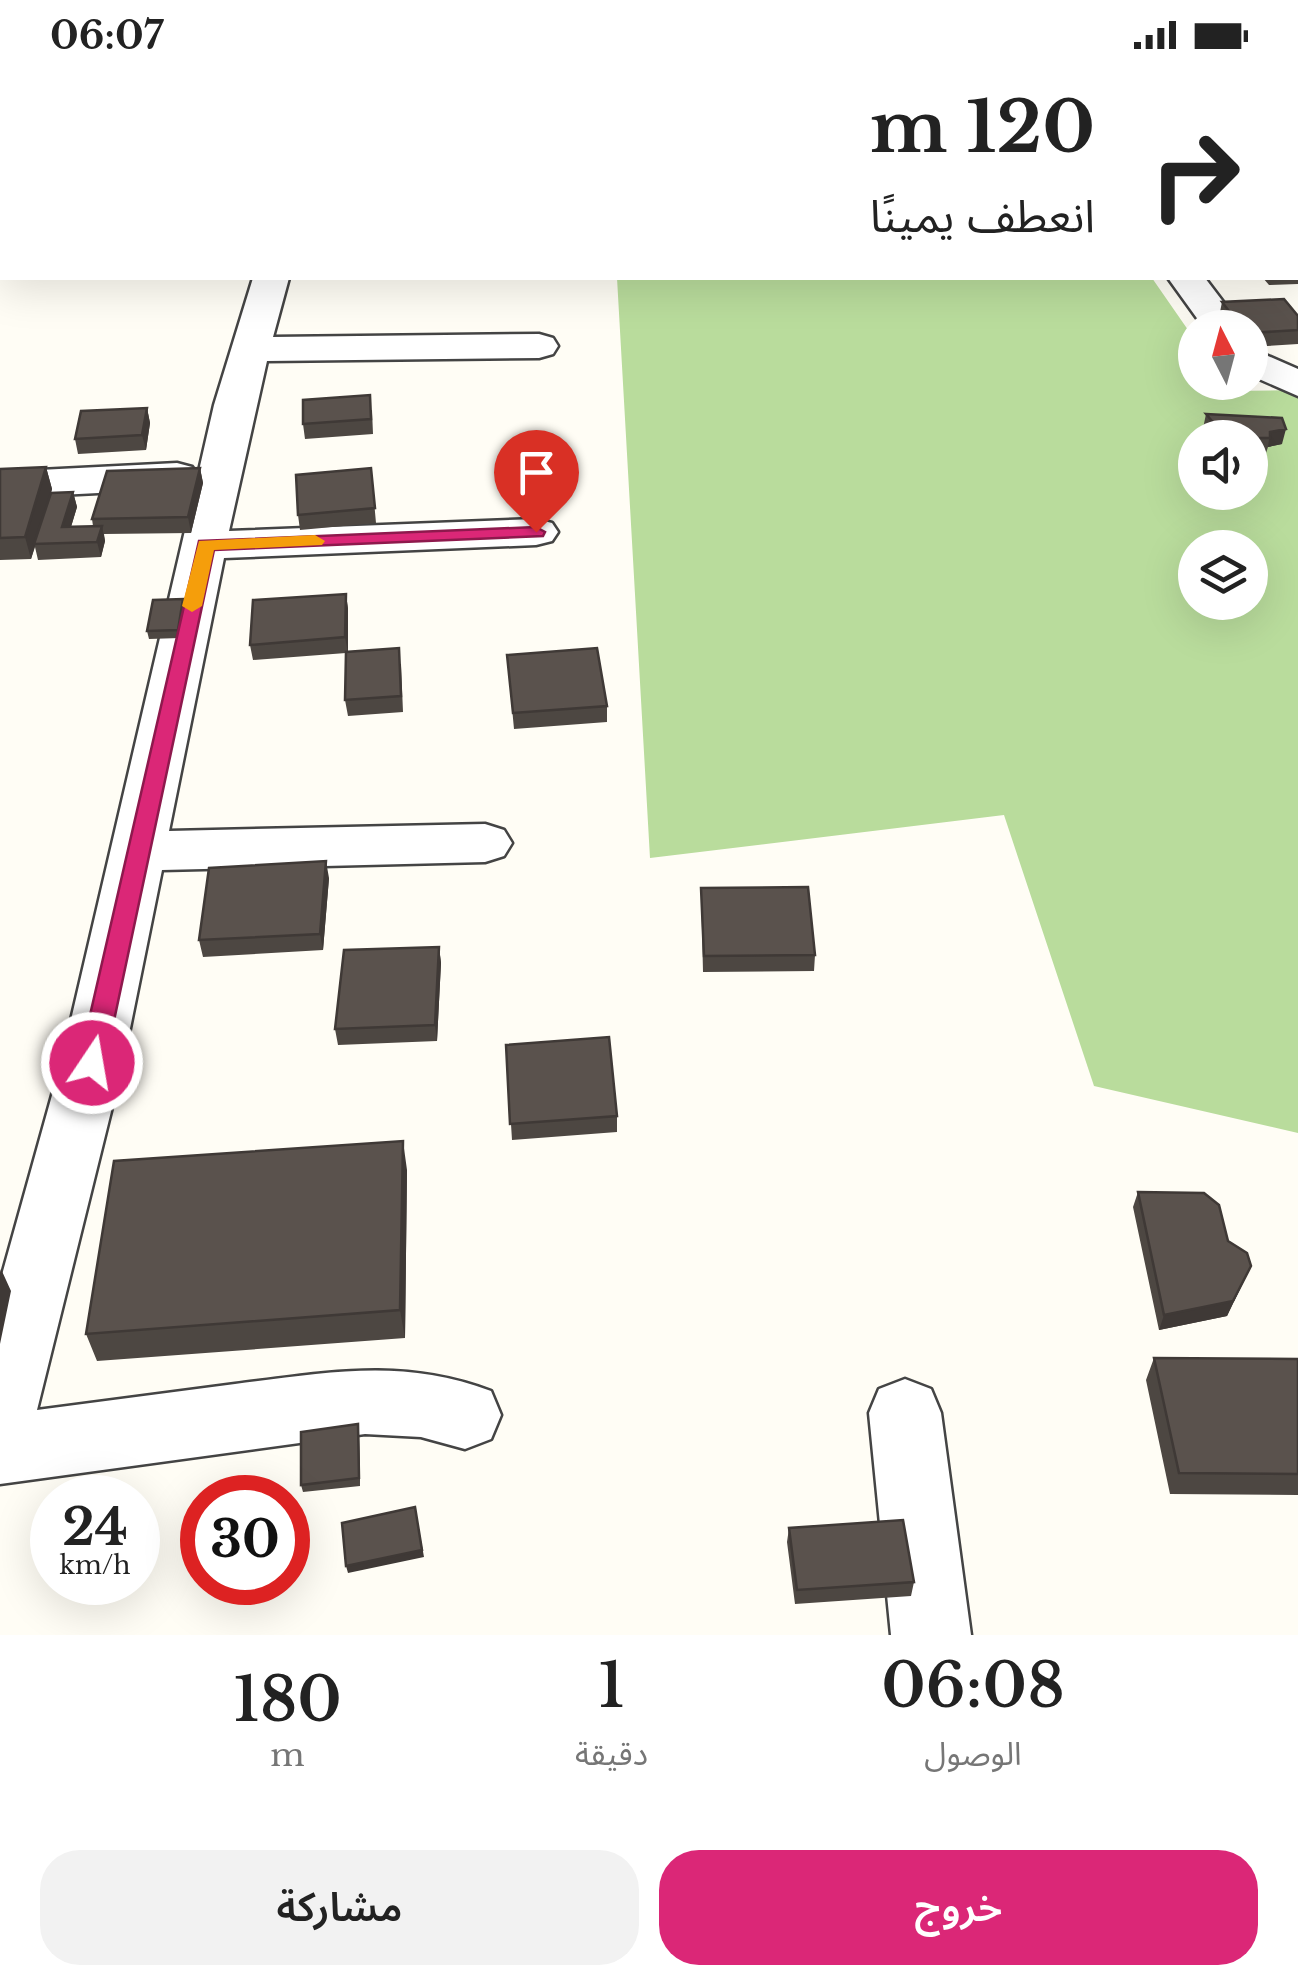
<!DOCTYPE html>
<html lang="ar">
<meta charset="utf-8">
<style>
body{margin:0;font-family:"Libre Baskerville","Noto Sans Arabic",serif;background:#f2f2f2;color:#222;direction:rtl;height:100vh;display:flex;flex-direction:column;font-size:38px;white-space:nowrap}
*{box-sizing:border-box;margin:0}
p{font-size:32px;color:#767676}
.icon{flex:none;width:55px;height:55px;fill:none;stroke:currentColor;stroke-width:2;stroke-linecap:round;stroke-linejoin:round}
.map{position:relative;height:1565px;overflow:hidden;direction:ltr}
.panel{display:flex;flex-direction:column;background:#fff;flex:1}
.panel>*{flex:none}
.banner{position:absolute;left:0px;top:0px;width:1300px;height:210px;box-shadow:0 10px 40px #0002;direction:rtl;background:#fff;color:#222;overflow:hidden}
.needle{width:65px;rotate:354deg}
.buttons{position:absolute;left:1178px;top:240px;display:grid;gap:20px}
.buttons a{display:grid;place-items:center;width:90px;height:90px;border-radius:50%;background:#fff;box-shadow:0 10px 40px #0002;font-size:50px}
.speed{position:absolute;left:30px;top:1405px;display:flex;gap:20px;font-size:50px;font-weight:700;text-align:center}
.speed>*{display:grid;place-content:center;width:130px;height:130px;border-radius:50%;background:#fff;box-shadow:0 10px 40px #0002;line-height:1}
.speed small{font-size:25px;font-weight:400}
.speed .limit{border:15px solid #d22;background:#fff;color:#111}
.pin{position:absolute;display:grid;place-items:center;width:85px;height:85px;color:#fff;margin:-102px -42px;border-radius:50% 50% 50% 0;rotate:-45deg;box-shadow:0 0 10px #0007}
.pin .icon{rotate:45deg}
.me{position:absolute;width:110px;margin:-55px;rotate:12deg;stroke-linejoin:round;filter:drop-shadow(0 0 8px #0008)}
.turn{display:flex;align-items:center;gap:35px;height:210px;padding:0 40px;font-size:45px}
.turn .icon{width:130px;height:130px;stroke-width:2.5}
.turn b{display:block;font-size:70px;line-height:85px}
.eta{display:flex;justify-content:space-evenly;align-items:center;height:170px;text-align:center}
.eta b{font-size:60px;font-weight:600;line-height:70px}
.button{display:flex;gap:20px;margin-top:auto;padding:20px 40px}
.button a{flex:1;height:115px;border-radius:40px;background:#db2777;color:#fff;font-size:40px;font-weight:600;line-height:115px;text-align:center}
.button a+a{background:#f2f2f2;color:#222}
.status{display:flex;justify-content:space-between;align-items:center;height:70px;padding:0 50px;background:#fff;direction:ltr}
.status svg{height:28px;fill:currentColor}
.map>svg:first-child{display:block}
.forest{fill:#b9dc9c;fill-rule:evenodd}
.lines{fill:none;stroke-linecap:round;stroke-linejoin:round}
.minor-casing{stroke:#444;stroke-width:5}
.minor{fill:#fff;fill-rule:evenodd}
.wall{fill:#4d4742}
.shaded-wall{fill:#3f3936}
.building{fill:#5a524d;stroke:#3f3936;stroke-width:2.5}
.route{fill:#db2777;stroke:#8e194d;stroke-width:2.5}
.slow{fill:#f59e0b}
</style>
<div class="status"><b>06:07</b><svg viewBox="0 0 49 12"><path d="M0 12V9h3v3zM5 12V6h3v6zM10 12V3h3v9zM15 12V0h3v12zM26 1h20v11H26zM47 4h2v5h-2z"/></svg></div>
<div class="map">
<svg width="1298" height="1565" viewBox="0 0 1298 1565">
<rect width="100%" height="100%" fill="#fffdf5"/>
<path class="forest" d="M617,208H1152L1195,270V312L1224,313L1230,321L1298,320V1063L1094,1016L1004,745L650,788ZM1195,368H1250V422H1195ZM1195,478H1250V532H1195Z"/>
<g class="lines">
<g class="minor-casing">
<path id="minor" d="M253,208H289L273,267L539,264L553,268L558,276L553,284L539,288L267,291L229,461L536,449L552,453L558,462L552,471L536,475L224,488L169,761L485,754L504,760L512,773L504,786L485,792L162,800L123,993L37,1340C103,1331 169,1323 235,1314C326,1303 401,1287 491,1321L501,1345L491,1369L465,1379L421,1367L365,1364L0,1414V1212L61,993L197,409L192,415L177,419L0,428V402L177,393L192,397L198,405L214,335Z
M1168,208H1205L1243,258H1204Z
M1250,278L1298,299V326L1250,305Z
M905,1309L931,1319L941,1343L971,1565H891L869,1343L879,1319Z"/>
</g>
<use href="#minor" class="minor"/>
</g>
<path class="wall" d="M1298,191V214L1269,215L1263,208H1298Z
M1222,232L1298,246V274L1250,277V258H1227L1219,247Z
M147,338L150,353L146,380L78,384L75,369Z
M372,340L373,364L305,369L303,354Z
M1206,344L1282,348V374L1268,377L1266,383H1250V368H1201Z
M46,397L52,419L51,423L73,422L77,437L71,457L93,456L92,449L200,398L203,413L191,463L104,464L105,471L101,487L38,490L35,477L31,489L0,490V399Z
M371,398L376,453L300,460L298,445Z
M346,524L348,539V582L401,594L403,642L348,646L345,630L346,583L253,590L250,575Z
M185,537L180,568L149,569L147,561Z
M507,585L607,636V652L514,659Z
M329,808L323,880L203,887L199,870Z
M701,818L815,885L814,901L703,902Z
M439,877L441,893L437,971L338,975L335,959Z
M506,975L617,1046V1062L512,1070Z
M407,1100L405,1268L97,1291L86,1264Z
M1138,1122L1228,1171L1251,1196L1227,1246L1159,1260L1133,1137Z
M1154,1288L1298,1289V1425L1170,1424L1146,1310Z
M358,1354L359,1362L360,1416L303,1422L301,1415Z
M789,1458L914,1512L911,1526L795,1534L787,1472Z"/>
<path class="shaded-wall" d="M147,338L150,353L146,380L142,365Z
M1286,359L1282,374L1268,377L1270,362Z
M46,397L52,419L31,489L25,467Z
M200,398L203,413L191,463L188,447Z
M73,422L77,437L66,473L62,457Z
M102,456L105,471L101,487L97,472Z
M346,524L348,539V583L345,567Z
M183,529L185,537L180,568L178,560Z
M326,791L329,808L323,880L320,864Z
M439,877L441,893L437,971L435,955Z
M403,1071L407,1100L405,1268L400,1240Z
M1251,1196L1227,1246L1159,1260L1164,1245Z
M1,1199L11,1221L0,1274V1203Z
M358,1354L359,1362L360,1416L359,1408Z
M415,1437L424,1487L348,1503L346,1496Z"/>
<path class="building" d="M1284,229L1298,246V260L1250,263V258H1242L1222,232Z
M370,325L371,349L303,354V330Z
M147,338L142,365L75,369L81,341Z
M1206,344L1282,348L1286,359L1270,362V368H1208L1204,358L1212,351Z
M46,397L25,467L0,468V399Z
M200,398L188,447L92,449L107,401Z
M371,398L375,438L298,445L296,405Z
M73,422L62,457L102,456L97,472L34,474L51,423Z
M346,524L345,567L250,575L253,530Z
M183,529L178,560L147,561L153,530Z
M399,578L401,626L345,630L346,582Z
M597,578L607,636L513,643L507,585Z
M326,791L320,864L199,870L209,798Z
M808,817L815,885L704,886L701,818Z
M439,877L435,955L335,959L344,880Z
M609,967L617,1046L510,1054L506,975Z
M403,1071L400,1240L86,1264L114,1091Z
M1138,1122L1204,1123L1219,1135L1228,1171L1247,1183L1251,1196L1233,1231L1164,1245Z
M1154,1288L1298,1289V1404L1179,1403Z
M358,1354L359,1408L301,1415V1362Z
M415,1437L422,1480L346,1496L342,1453Z
M903,1450L914,1512L797,1520L789,1458Z"/>
<path class="route" d="M536,457L545,462L543,466L214,480L105,993L101,1000H83L79,993L199,471Z"/>
<path class="slow" d="M315,465L325,471L322,475L214,480L202,536L192,542L182,536L199,471Z"/>
</svg>
<div class="buttons">
<a><svg class="needle" viewBox="-14 -14 28 28"><path d="M0-13l5 13h-10z" fill="#e53935"/><path d="M0 13l5-13h-10z" fill="#767676"/></svg></a>
<a><svg class="icon" aria-label="sound" viewBox="0 0 24 24"><path d="M4 9h4l5-4v14l-5-4H4zM17 9q2 3 0 6"/></svg></a>
<a><svg class="icon" aria-label="layers" viewBox="0 0 24 24"><path d="M12 4l9 5-9 5-9-5zM3 14l9 5 9-5"/></svg></a>
</div>
<div class="speed"><div>24<small>km/h</small></div><div class="limit">30</div></div>
<div class="pin" style="left:536px;top:462px;background:#d93025"><svg class="icon" aria-label="arrive" viewBox="0 0 24 24"><path d="M6 21V4h12l-3 4 3 4H6"/></svg></div>
<svg class="me" style="left:92px;top:993px" viewBox="-20 -20 40 40"><circle r="17" fill="#db2777" stroke="#fff" stroke-width="3"/><path d="M0-11L8 9 0 5-8 9z" fill="#fff"/></svg>
<div class="banner">
<div class="turn"><svg class="icon" aria-label="right" viewBox="0 0 24 24"><path d="M7 20v-9h11M14 6l5 5-5 5"/></svg><div><b>120 m</b>انعطف يمينًا</div></div>
</div>
</div>
<section class="panel">
<div class="eta">
<div><b>06:08</b><p>الوصول</p></div>
<div><b>1</b><p>دقيقة</p></div>
<div><b>180</b><p>m</p></div>
</div>
<div class="button"><a>خروج</a><a>مشاركة</a></div>
</section>
